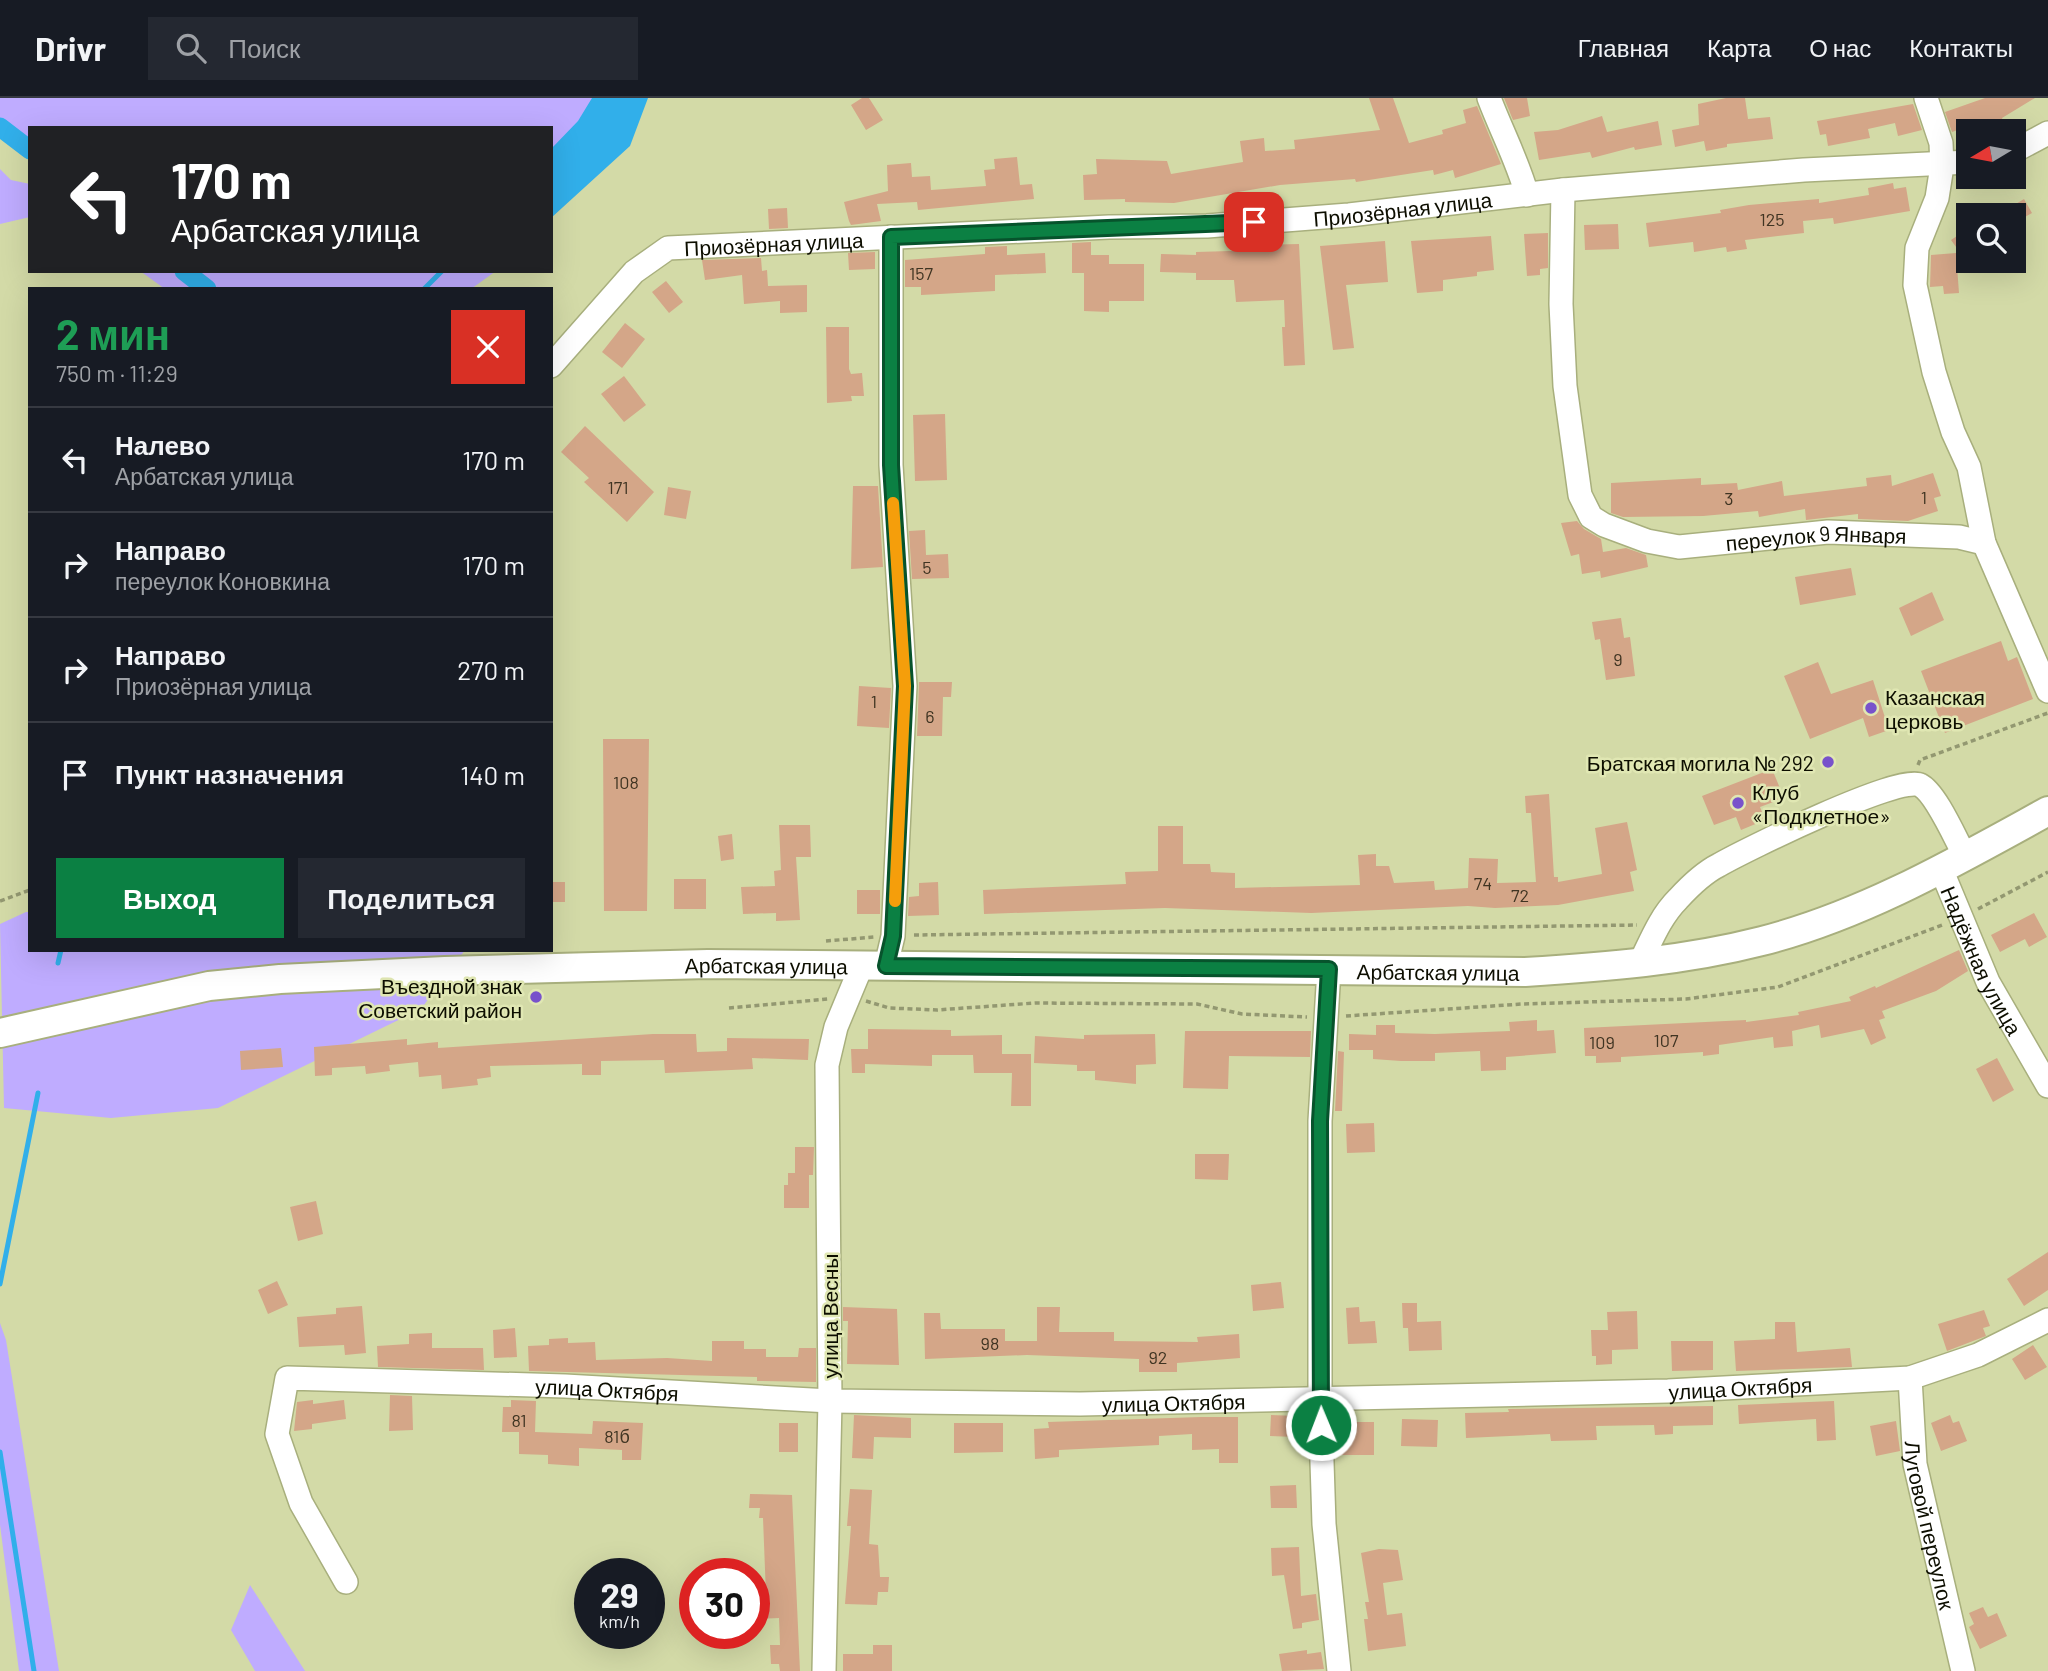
<!DOCTYPE html>
<html lang="ru">
<meta charset="utf-8">
<style>
body{margin:0;font-family:Barlow,sans-serif;background:#242831;color:#f1f3f6;height:100vh;display:flex;flex-direction:column;font-size:26px;white-space:nowrap}
*{box-sizing:border-box;margin:0}
p{font-size:23px;color:#9ea1a6}
.icon{flex:none;width:38px;height:38px;fill:none;stroke:currentColor;stroke-width:2;stroke-linecap:round;stroke-linejoin:round}
.map{position:relative;flex:1;overflow:hidden}
.panel{position:absolute;left:28px;top:189px;width:525px;height:665px;display:flex;flex-direction:column;background:#171b24;border-radius:0px;box-shadow:0 7px 28px #0002}
.panel>*{flex:none}
.guide{position:absolute;left:28px;top:28px;width:525px;height:147px;border-radius:0px;box-shadow:0 7px 28px #0002;background:#202124;color:#fff;overflow:hidden}
.needle{width:46px;rotate:260deg}
.controls{position:absolute;left:1956px;top:21px;display:grid;gap:14px}
.controls a{display:grid;place-items:center;width:70px;height:70px;border-radius:0px;background:#171b24;box-shadow:0 7px 28px #0002;font-size:35px}
.speed{position:absolute;left:574px;top:1460px;display:flex;gap:14px;font-size:35px;font-weight:700;text-align:center}
.speed>*{display:grid;place-content:center;width:91px;height:91px;border-radius:50%;background:#171b24;box-shadow:0 7px 28px #0002;line-height:1}
.speed small{font-size:18px;font-weight:400}
.speed .limit{border:10px solid #d22;background:#fff;color:#111}
.pin{position:absolute;display:grid;place-items:center;width:60px;height:60px;color:#fff;margin:-30px;border-radius:14px;box-shadow:0 4px 10px #0006}
.me{position:absolute;width:77px;margin:-38px;rotate:359deg;stroke-linejoin:round;filter:drop-shadow(0 0 5px #0008)}
.turn{display:flex;align-items:center;gap:24px;height:147px;padding:0 28px;font-size:32px}
.turn .icon{width:91px;height:91px;stroke-width:2.5}
.turn b{display:block;font-size:49px;line-height:60px}
.round{display:grid;place-items:center;flex:none;width:74px;height:74px;border-radius:0px;background:#242831}
.overview{display:flex;align-items:center;justify-content:space-between;height:119px;padding:0 28px}
h1{font-size:42px;font-weight:700;line-height:52px;color:#1e9e55}
.cta{display:flex;gap:14px;margin-top:auto;padding:14px 28px}
.cta a{flex:1;height:80px;border-radius:0px;background:#0b8043;color:#fff;font-size:28px;font-weight:700;line-height:80px;text-align:center}
.cta a+a{background:#242831;color:#f1f3f6}
ul{padding:0;list-style:none}
li{display:flex;align-items:center;gap:21px;height:105px;padding:0 28px;border-top:2px solid #363941}
li div{flex:1}
li b{display:block;font-size:26px}
li em{font-style:normal}
header{display:flex;align-items:center;gap:42px;box-sizing:border-box;height:98px;padding:0 35px;background:#171b24;border-bottom:2px solid #363941}
header strong{font-size:33px}
nav{display:flex;gap:38px;margin-inline-start:auto;font-size:24px}
.search{width:490px;height:63px;background:#242831;display:flex;align-items:center;gap:18px;box-sizing:border-box;padding:0 24px;border-radius:0px;color:#9ea1a6;font-size:26px}
.map>svg:first-child{display:block}
.green{fill:#bfacff}
.water{fill:#31afea}
.lines{fill:none;stroke-linecap:round;stroke-linejoin:round}
.stream{stroke:#31afea;stroke-width:5}
.canal{stroke:#31afea;stroke-width:19}
.building{fill:#d4a688}
.minor-casing{stroke:#a8af7d;stroke-width:26}
.major-casing{stroke:#a8af7d;stroke-width:32}
.path{stroke:#939871;stroke-width:3.5;stroke-dasharray:5 3.5;stroke-linecap:butt}
.minor{stroke:#fff;stroke-width:23}
.major{stroke:#fff;stroke-width:28}
.route-casing{stroke:#07532c;stroke-width:18}
.route{stroke:#0b8043;stroke-width:12}
.slow{stroke:#f59e0b;stroke-width:12}
.poi-dot{fill:#7852cb;stroke:#e0e7b3;stroke-width:2.5}
.labels{text-anchor:middle;dominant-baseline:central;stroke-width:5;stroke-linejoin:round;paint-order:stroke}
.number-label{font-size:18px;fill:#3f3422}
.street-label{font-size:21px;fill:#0d0e00;stroke:#e0e7b3}
.poi-label{font-size:21px;fill:#0d0e00;stroke:#e0e7b3;text-anchor:start}
</style>
<header>
<strong>Drivr</strong>
<div class="search"><svg class="icon" aria-label="search" viewBox="0 0 24 24"><circle cx="10" cy="10" r="6"/><path d="M15 15l6 6"/></svg>Поиск</div>
<nav><a>Главная</a><a>Карта</a><a>О нас</a><a>Контакты</a></nav>
</header>
<div class="map">
<svg width="2048" height="1573" viewBox="0 0 2048 1573">
<rect width="100%" height="100%" fill="#d3daa7"/>
<path class="green" d="M0,0H636L551,110V30H30V60L0,38Z
M0,71L11,82L30,86V119L0,126Z
M140,173H496L471,191H165Z
M26,814H30V852H465L421,911L218,1010L111,1020L4,1010L0,826Z
M0,1225L6,1242L59,1573H19L0,1427Z
M250,1487L305,1573H255L231,1532Z"/>
<path class="water" d="M592,0H648L630,48L551,120V51L578,23Z"/>
<g class="lines">
<path class="stream" d="M424,191L442,173
M58,865L61,852
M0,1186L38,995
M0,1354L34,1573"/>
<path class="canal" d="M0,29L30,52
M184,173L207,191"/>
</g>
<path class="building" d="M862,0H869L883,22L866,32L851,7Z
M1369,0H1393L1409,45L1443,36L1442,32L1466,25L1463,12L1477,8L1501,66L1455,80L1453,72L1434,77L1433,72L1356,84L1355,81L1280,87L1174,105L1125,104V101L1084,102L1083,77L1097,76L1096,61L1167,63L1171,76L1243,64L1240,43L1264,40L1265,53L1295,51L1294,42L1380,32Z
M1504,0H1527L1530,18L1513,22Z
M1726,0H1745L1748,21L1770,19L1773,41L1727,46V49L1706,53L1704,43L1675,49L1672,32L1699,27L1698,6Z
M1985,0H2035L2002,20L2004,26L1978,33L1975,26L1952,34L1945,14Z
M1913,6L1922,32L1898,38L1895,25L1868,31L1870,40L1828,48L1826,36L1820,37L1817,23Z
M1602,18L1607,34L1658,23L1662,47L1635,52L1634,49L1592,60L1590,54L1539,62L1534,34L1558,32Z
M1017,59L1020,87L1032,86L1034,101L918,112L917,104L877,106L881,123L851,127L849,123L844,104L888,93L887,67L911,65L912,79L930,78L931,92L986,88L984,72L995,71L994,61Z
M1893,85L1894,91L1906,89L1910,113L1834,126L1833,120L1803,123L1804,135L1745,142L1747,151L1727,154L1726,149L1694,154L1693,144L1649,149L1646,125L1721,115L1720,112L1749,107L1819,101V105L1869,97L1868,90Z
M2024,101L2032,115L2014,125V107Z
M787,110L788,130L769,131L768,111Z
M1618,126L1619,151L1585,152L1584,127Z
M1969,130V167L1951,142Z
M1548,135V170L1540,171V177L1527,178L1524,136Z
M1491,138L1494,172L1477,174V178L1443,182V193L1417,195L1411,143Z
M1385,143L1388,184L1346,187L1354,250L1333,252L1320,148Z
M1091,144V157H1109V166H1144V203H1109V214L1084,213V175H1072V145Z
M1299,146L1305,267L1284,268L1282,229H1285L1284,202L1236,204L1234,182H1196V175L1160,174L1161,156L1196,157V154L1265,152V147Z
M1007,148V157L1045,155L1046,175L995,177V193L921,197V189H905V162L985,156V149Z
M875,154V171L849,172L848,155Z
M1956,155L1959,195L1944,196L1943,188L1930,189L1931,157Z
M761,160L762,173L767,172L768,188L807,187V214L780,215V203L744,206L742,177L705,182L702,162Z
M666,183L683,204L669,215L652,194Z
M625,225L645,241L622,270L602,254Z
M826,229H849V271L851,276L862,275L864,298H851L852,303L827,305Z
M624,278L646,307L624,324L601,296Z
M945,316L947,382L915,383L913,317Z
M585,328L654,394L627,424L584,384L589,380L561,354Z
M1933,375L1941,398L1934,400L1938,413L1908,423L1858,421V416L1806,422L1805,411L1759,419L1758,413L1703,418L1623,419L1611,415V385L1701,380V387L1737,385L1738,392L1782,383L1784,398L1867,388L1866,380L1891,377L1892,388Z
M853,388H878L883,469L851,471Z
M668,389L691,393L686,421L664,417Z
M1577,423L1584,431L1601,441L1603,454L1626,450L1646,457L1648,469L1601,480L1600,473L1582,476L1579,456L1571,458L1561,425Z
M925,432L926,457L948,456L949,480L912,481L909,433Z
M1851,470L1856,497L1800,507L1795,479Z
M1932,494L1944,522L1911,538L1899,510Z
M1621,520L1624,540L1630,539L1635,578L1606,582L1600,541L1595,542L1592,524Z
M2001,543L2008,563L2017,559L2033,601L1945,635L1921,573Z
M1818,564L1831,596L1873,582L1889,632L1869,639L1863,620L1810,641L1784,578Z
M919,584H952L951,599H943L942,638H917Z
M859,588L891,590L889,630L857,628Z
M603,641H649L647,813H604Z
M1772,671L1784,700L1760,709L1765,722L1741,732L1736,719L1714,727L1702,698Z
M1549,696L1554,779H1558V784L1602,776L1595,730L1627,724L1637,772L1630,774L1634,793L1558,807L1495,810L1468,808L1311,815L1165,810L984,816L983,792L1126,786L1125,774L1158,773V728H1183V766H1210L1211,774L1235,775V790L1360,787L1358,757L1376,756V768H1389L1394,785L1434,783L1435,792L1468,790L1469,760L1498,761L1497,785L1536,784L1531,715H1526L1525,698Z
M779,727H810L811,759H796L800,822L776,823V815L743,816L741,789L775,788L774,773L781,772Z
M732,736L734,761L721,763L718,738Z
M674,781H706V811H674Z
M551,784H565V804H551Z
M938,784L939,817L908,818L909,799L919,798V785Z
M857,792H880V816H857Z
M2034,815L2047,839L2029,849L2025,841L2000,854L1991,837Z
M1959,852L1968,873L1936,893L1882,913L1885,920L1879,922L1886,940L1871,947L1864,931L1821,940L1819,927L1792,933L1793,948L1774,950L1773,939L1719,947V956L1703,958V954L1621,959V964L1596,965V958H1585L1584,930L1746,922V924L1799,917L1798,914L1851,903L1849,899L1875,888L1876,890Z
M1537,922V933L1554,932L1556,955L1506,959V972L1481,973L1480,953L1435,955V963H1401L1373,961V952H1349V936L1376,937V927H1395V935L1435,936L1510,933L1509,924Z
M868,931L951,932V938L1002,937V956H1031V1008H1011L1012,975H974L973,957H932V968L865,966V975H852L851,951H868Z
M1185,933H1311L1310,959L1229,958L1228,991L1183,990Z
M653,936H696L697,954L727,953V940L809,941L808,962L752,960L753,971L665,975L664,962L601,963V977H582V966L490,968L491,979L477,981L478,987L442,991L441,977L419,979L418,964L389,967L390,973L366,976L365,968L332,970V977L315,978L314,949L407,941V947L438,944V950Z
M1155,936L1156,966L1136,967V986L1095,982V973H1077V967L1034,965L1035,938L1084,941V937Z
M281,950L283,969L241,972L240,953Z
M1338,953L1344,954L1342,1013H1335Z
M1997,960L2014,992L1993,1004L1976,971Z
M1374,1025L1375,1054L1347,1055L1346,1026Z
M795,1049H814L813,1077H809V1110H784V1087H788V1075H795Z
M1195,1056H1229L1228,1082L1195,1081Z
M316,1103L323,1136L298,1143L290,1109Z
M2048,1154V1192L2024,1208L2007,1181Z
M277,1183L288,1207L268,1216L258,1192Z
M1281,1184L1284,1210L1253,1213L1251,1187Z
M1402,1205H1417V1224L1441,1223L1442,1252L1409,1253L1408,1230H1403Z
M362,1208L366,1255L345,1257L344,1247L299,1249L297,1219L336,1216V1210Z
M843,1209L897,1211L899,1267L847,1266L848,1223H843Z
M1037,1209H1060L1059,1234H1114V1243L1198,1244L1197,1239L1239,1236L1240,1260L1177,1265V1274H1139V1261L1027,1257L925,1261L924,1215H940L941,1231H1005V1243H1037Z
M1359,1209L1360,1224L1375,1223L1377,1245L1348,1246L1346,1210Z
M1984,1212L1990,1228L1983,1230L1986,1238L1947,1253L1938,1226Z
M1637,1213L1638,1251L1612,1252V1266L1596,1267V1258H1592L1591,1232H1608L1607,1214Z
M1775,1224H1795L1797,1254L1850,1250L1852,1269L1736,1273L1734,1243L1775,1241Z
M515,1230L517,1259L494,1260L493,1232Z
M432,1235V1250H483L484,1272L378,1269L377,1248L409,1246V1236Z
M568,1240V1245L595,1244L596,1262L667,1260L712,1263V1243H744V1251H766V1259H798L799,1250H816V1284L757,1283V1279L529,1273L528,1248L549,1247V1241Z
M1671,1243H1713V1272L1672,1273Z
M2033,1247L2047,1269L2025,1282L2012,1261Z
M390,1297L412,1298L413,1332L389,1333Z
M313,1302V1306L344,1302L346,1321L312,1326V1331L294,1333L297,1304Z
M511,1302L536,1303L535,1334L592,1336L593,1323L643,1325L641,1362H622V1352L579,1350V1368L548,1366V1357L519,1356V1334H502L503,1309H511Z
M1834,1303L1836,1342L1817,1343L1816,1321L1739,1326L1738,1307Z
M1713,1308V1327L1673,1328V1336L1655,1337L1654,1327L1596,1328L1597,1342L1551,1343L1550,1336L1466,1340L1465,1315L1509,1314L1508,1311Z
M854,1317L911,1320V1340L874,1339L873,1361L852,1360Z
M1271,1317L1296,1318L1295,1339L1270,1338Z
M1950,1317L1953,1325L1959,1323L1967,1343L1941,1353L1931,1325Z
M1201,1319H1238V1365H1219V1351L1192,1352V1336L1159,1338V1347L1059,1352V1359L1035,1361L1034,1331L1049,1330L1048,1324Z
M1402,1321L1438,1322L1437,1349L1401,1348Z
M1896,1323L1900,1353L1876,1358L1870,1328Z
M1338,1324H1374V1357H1338Z
M779,1325H798V1354H779Z
M954,1325H1003V1354L954,1355Z
M1296,1387L1297,1410H1271L1270,1388Z
M850,1391L872,1392L869,1446L878,1447L880,1479H889L888,1494H878L877,1507L845,1506L851,1428H847Z
M750,1396L792,1397L800,1573H780L779,1566H771L770,1547H780L779,1520L754,1521V1498L766,1497L763,1420H759L760,1410H749Z
M1299,1449L1301,1498L1316,1496L1319,1522L1302,1525V1530L1293,1531L1284,1477L1272,1478L1271,1450Z
M1379,1451L1398,1452L1403,1482L1383,1485L1387,1517L1402,1515L1406,1548L1368,1553L1364,1521H1368L1365,1504H1369L1361,1455Z
M1983,1509L1988,1519L1997,1515L2007,1538L1980,1551L1969,1529L1974,1526L1969,1515Z
M873,1547H892V1573H843V1556H873Z
M1307,1552V1556L1321,1554L1324,1571L1282,1573L1279,1556Z"/>
<g class="lines">
<g class="minor-casing">
<g id="minor">
<path d="M1489,0C1501,32 1518,64 1527,97"/>
<path d="M1926,0L1941,45L1942,68L1937,100L1917,150L1915,187L1934,274L1953,334L1969,369L1984,445L2048,593"/>
<path d="M2014,53L2048,35"/>
<path id="s1" d="M1563,92L1561,206L1565,288L1580,397L1591,419L1604,427L1647,443L1679,449L1828,434L1959,439L1984,445"/>
<path id="s2" d="M551,268L634,174L668,150L1109,129L1207,128L1349,117L1563,92L1804,72L1969,64"/>
<path id="s3" d="M1941,771L1988,884L2048,988"/>
<path d="M1640,865C1651,843 1660,819 1678,801C1689,789 1705,774 1719,767C1745,752 1900,676 1920,687C1936,695 1956,742 1965,758"/>
<path d="M886,868L893,838L905,588L891,367V139"/>
<path d="M1329,871L1320,1023V1302L1324,1426L1339,1573"/>
<path id="s4" d="M1910,1280L1915,1366L1963,1573"/>
<path id="s5" d="M346,1484L301,1405L277,1336L287,1280L565,1288L830,1303L1080,1306L1668,1293L1910,1280L1978,1257L2048,1222"/>
<path d="M824,1573L830,1303L827,967L836,929L861,869"/>
</g>
</g>
<g class="major-casing">
<g id="major">
<path id="s6" d="M0,935L209,888L280,881L445,873L708,866L1525,874C1605,869 1684,863 1762,843C1864,817 1957,763 2048,713"/>
</g>
</g>
<path class="path" d="M1918,667L1920,662L2048,615
M0,803L30,792
M1978,811L2048,774
M914,837L1637,827
M826,843L874,839
M866,903L889,910L937,912L1035,905L1197,906L1242,916L1307,919
M729,910L828,901
M1346,918L1522,906L1686,901L1778,889L1945,826"/>
<use href="#minor" class="minor"/>
<use href="#major" class="major"/>
</g>
<g class="lines">
<g class="route-casing">
<path id="route" d="M1254,124L891,139V367L905,588L893,838L886,868L1329,871L1320,1023L1321,1327"/>
</g>
<use href="#route" class="route"/>
<path class="slow" d="M893,405L905,588L895,803"/>
</g>
<g class="poi-dot">
<circle cx="1871" cy="610" r="7"/>
<circle cx="1828" cy="664" r="7"/>
<circle cx="1738" cy="705" r="7"/>
<circle cx="536" cy="899" r="7"/>
</g>
<g class="labels">
<g class="number-label">
<text x="1772" y="121">125</text>
<text x="921" y="175">157</text>
<text x="618" y="389">171</text>
<text x="1924" y="399">1</text>
<text x="1729" y="400">3</text>
<text x="927" y="469">5</text>
<text x="1618" y="561">9</text>
<text x="874" y="603">1</text>
<text x="930" y="618">6</text>
<text x="626" y="684">108</text>
<text x="1483" y="785">74</text>
<text x="1520" y="797">72</text>
<text x="1666" y="942">107</text>
<text x="1602" y="944">109</text>
<text x="990" y="1245">98</text>
<text x="1158" y="1259">92</text>
<text x="519" y="1322">81</text>
<text x="617" y="1338">81б</text>
</g>
<g class="street-label">
<text stroke="none"><textPath href="#s2" startOffset="903">Приозёрная улица</textPath></text>
<text stroke="none"><textPath href="#s2" startOffset="273">Приозёрная улица</textPath></text>
<text stroke="none"><textPath href="#s1" startOffset="562">переулок 9 Января</textPath></text>
<text stroke="none"><textPath href="#s3" startOffset="100">Надёжная улица</textPath></text>
<text stroke="none"><textPath href="#s6" startOffset="772">Арбатская улица</textPath></text>
<text stroke="none"><textPath href="#s6" startOffset="1444">Арбатская улица</textPath></text>
<text transform="translate(829 1218) rotate(-90)">улица Весны</text>
<text stroke="none"><textPath href="#s5" startOffset="1675">улица Октября</textPath></text>
<text stroke="none"><textPath href="#s5" startOffset="541">улица Октября</textPath></text>
<text stroke="none"><textPath href="#s5" startOffset="1108">улица Октября</textPath></text>
<text stroke="none"><textPath href="#s4" startOffset="149">Луговой переулок</textPath></text>
</g>
<g class="poi-label">
<text x="1885" y="598">Казанская<tspan x="1885" dy="24">церковь</tspan></text>
<text x="1814" y="664" text-anchor="end">Братская могила № 292</text>
<text x="1752" y="693">Клуб<tspan x="1752" dy="24">«Подклетное»</tspan></text>
<text x="522" y="887" text-anchor="end">Въездной знак<tspan x="522" dy="24">Советский район</tspan></text>
</g>
</g>
</svg>
<div class="controls">
<a><svg class="needle" viewBox="-14 -14 28 28"><path d="M0-13l5 13h-10z" fill="#e53935"/><path d="M0 13l5-13h-10z" fill="#9ea1a6"/></svg></a>
<a><svg class="icon" aria-label="search" viewBox="0 0 24 24"><circle cx="10" cy="10" r="6"/><path d="M15 15l6 6"/></svg></a>
</div>
<div class="speed"><div>29<small>km/h</small></div><div class="limit">30</div></div>
<div class="pin" style="left:1254px;top:124px;background:#d93025"><svg class="icon" aria-label="arrive" viewBox="0 0 24 24"><path d="M6 21V4h12l-3 4 3 4H6"/></svg></div>
<svg class="me" style="left:1321px;top:1327px" viewBox="-20 -20 40 40"><circle r="17" fill="#0b8043" stroke="#fff" stroke-width="3"/><path d="M0-11L8 9 0 5-8 9z" fill="#fff"/></svg>
<div class="guide">
<div class="turn"><svg class="icon" aria-label="left" viewBox="0 0 24 24"><path d="M17 20v-9H6M10 6l-5 5 5 5"/></svg><div><b>170 m</b>Арбатская улица</div></div>
</div>
<section class="panel">
<div class="overview"><div><h1>2 мин</h1><p>750 m · 11:29</p></div><a class="round" style="background:#d93025;color:#fff"><svg class="icon" aria-label="close" viewBox="0 0 24 24"><path d="M6 6l12 12M18 6L6 18"/></svg></a></div>
<ul>
<li><svg class="icon" aria-label="left" viewBox="0 0 24 24"><path d="M17 20v-9H6M10 6l-5 5 5 5"/></svg><div><b>Налево</b><p>Арбатская улица</p></div><em>170 m</em></li>
<li><svg class="icon" aria-label="right" viewBox="0 0 24 24"><path d="M7 20v-9h11M14 6l5 5-5 5"/></svg><div><b>Направо</b><p>переулок Коновкина</p></div><em>170 m</em></li>
<li><svg class="icon" aria-label="right" viewBox="0 0 24 24"><path d="M7 20v-9h11M14 6l5 5-5 5"/></svg><div><b>Направо</b><p>Приозёрная улица</p></div><em>270 m</em></li>
<li><svg class="icon" aria-label="arrive" viewBox="0 0 24 24"><path d="M6 21V4h12l-3 4 3 4H6"/></svg><div><b>Пункт назначения</b></div><em>140 m</em></li>
</ul>
<div class="cta"><a>Выход</a><a>Поделиться</a></div>
</section>
</div>
